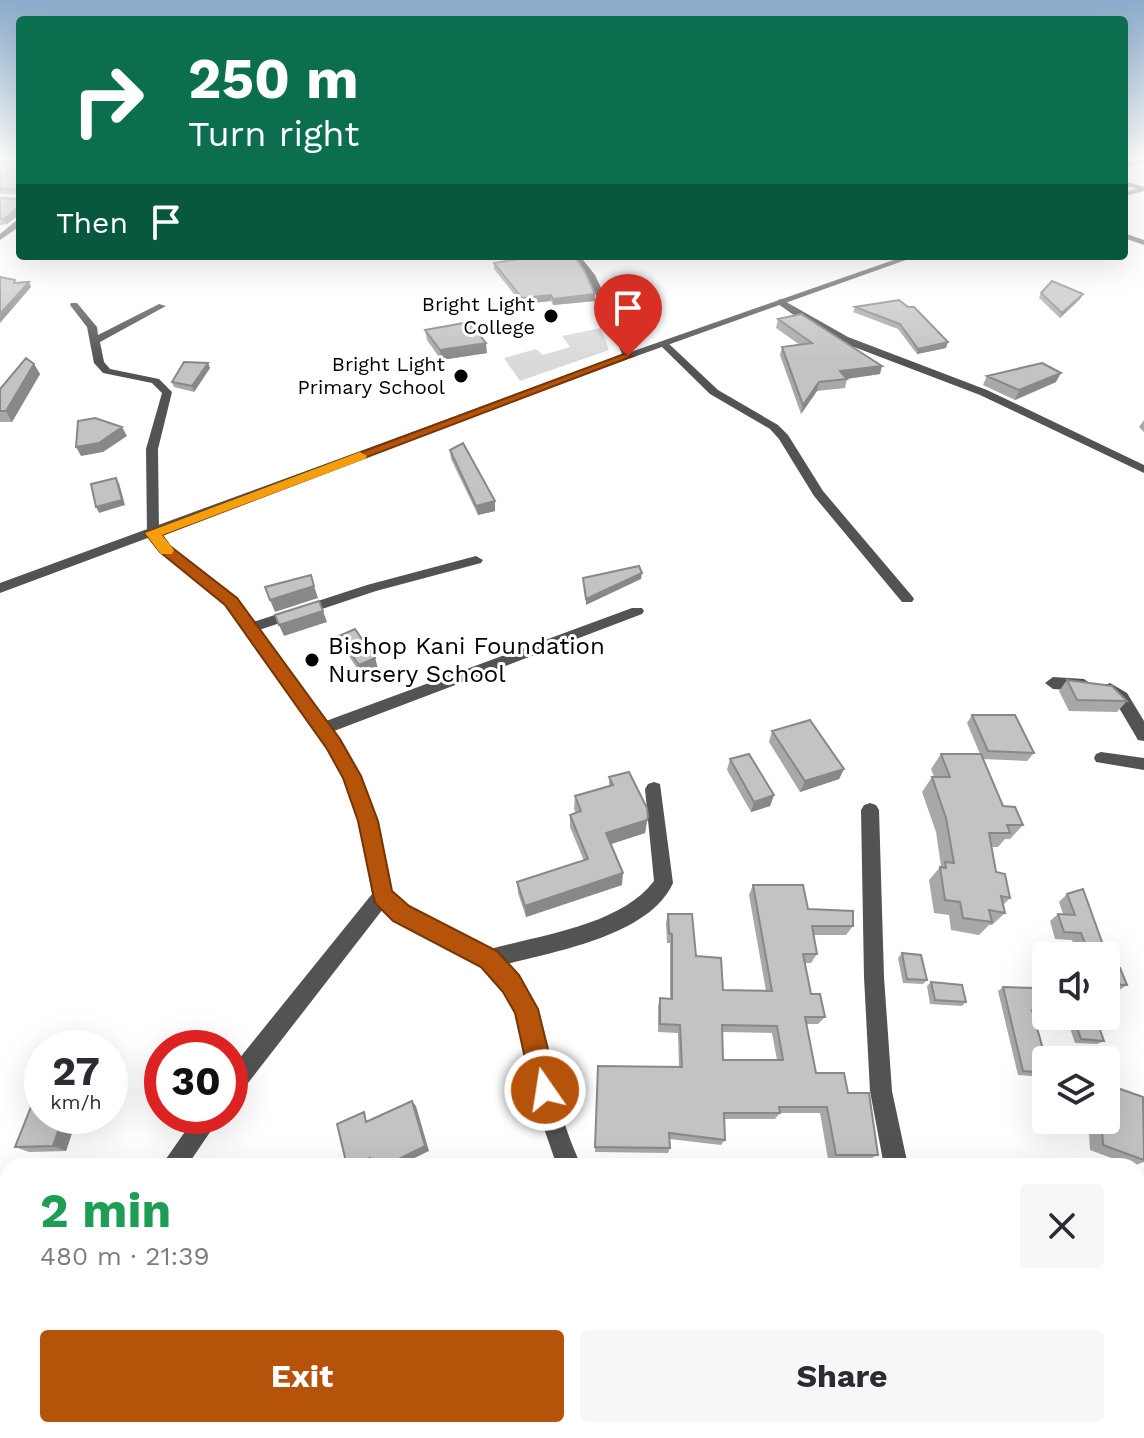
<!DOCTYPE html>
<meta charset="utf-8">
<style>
body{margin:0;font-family:"Work Sans",sans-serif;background:#f7f7f7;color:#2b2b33;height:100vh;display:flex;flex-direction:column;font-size:30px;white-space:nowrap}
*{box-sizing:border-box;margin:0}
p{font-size:26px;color:#7c7c81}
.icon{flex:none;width:44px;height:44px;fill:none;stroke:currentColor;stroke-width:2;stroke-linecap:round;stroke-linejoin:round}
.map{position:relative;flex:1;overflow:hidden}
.sheet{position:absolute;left:0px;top:1158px;width:1144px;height:280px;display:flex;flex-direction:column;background:#fff;border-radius:24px 24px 0 0;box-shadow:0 8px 32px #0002}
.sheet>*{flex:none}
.top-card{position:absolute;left:16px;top:16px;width:1112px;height:244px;border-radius:8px;box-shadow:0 8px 32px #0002;background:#0b6e4f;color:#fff;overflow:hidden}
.controls{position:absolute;left:1032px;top:942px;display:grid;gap:16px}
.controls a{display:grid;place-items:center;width:88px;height:88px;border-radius:8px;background:#fff;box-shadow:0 8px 32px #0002;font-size:40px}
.speed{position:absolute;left:24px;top:1030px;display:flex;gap:16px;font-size:40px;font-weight:700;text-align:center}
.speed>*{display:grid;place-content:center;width:104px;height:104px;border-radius:50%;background:#fff;box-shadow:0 8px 32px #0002;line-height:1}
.speed small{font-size:20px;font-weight:400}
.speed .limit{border:12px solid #d22;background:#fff;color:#111}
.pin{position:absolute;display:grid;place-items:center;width:68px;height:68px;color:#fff;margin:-82px -34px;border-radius:50% 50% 50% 0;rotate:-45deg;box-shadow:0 0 8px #0007}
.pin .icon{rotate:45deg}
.me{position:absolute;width:88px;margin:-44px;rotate:347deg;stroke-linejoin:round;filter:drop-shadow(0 0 6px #0008)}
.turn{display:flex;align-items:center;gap:28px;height:168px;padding:0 40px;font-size:36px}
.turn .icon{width:104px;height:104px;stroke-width:2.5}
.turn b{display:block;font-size:56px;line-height:68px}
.then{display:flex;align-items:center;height:76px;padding:0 40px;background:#0003;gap:16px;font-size:30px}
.round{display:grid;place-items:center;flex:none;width:84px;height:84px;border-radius:8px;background:#f7f7f7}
.overview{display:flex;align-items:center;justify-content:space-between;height:136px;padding:0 40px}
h1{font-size:48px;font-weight:700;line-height:60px;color:#1e9e55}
.cta{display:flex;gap:16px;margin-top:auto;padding:16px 40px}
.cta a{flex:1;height:92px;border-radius:8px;background:#b45309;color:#fff;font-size:32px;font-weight:700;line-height:92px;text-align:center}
.cta a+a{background:#f7f7f7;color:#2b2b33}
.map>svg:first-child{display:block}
.green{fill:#dadada}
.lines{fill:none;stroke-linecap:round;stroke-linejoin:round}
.service{fill:#535353;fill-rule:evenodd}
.minor{fill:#535353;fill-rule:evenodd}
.tertiary{fill:#535353;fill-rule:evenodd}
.wall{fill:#a8a8a8;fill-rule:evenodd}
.shaded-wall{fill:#888}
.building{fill:#c3c3c3;stroke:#888;stroke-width:2;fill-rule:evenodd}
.route{fill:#b45309;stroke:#753606;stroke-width:2}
.slow{fill:#f59e0b}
.poi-dot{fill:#000;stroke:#fff;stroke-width:3}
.labels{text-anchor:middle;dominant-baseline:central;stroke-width:6;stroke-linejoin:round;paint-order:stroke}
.far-poi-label{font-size:20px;fill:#000;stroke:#fff;text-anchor:end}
.poi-label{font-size:24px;fill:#000;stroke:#fff;text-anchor:start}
</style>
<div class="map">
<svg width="1144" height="1438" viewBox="0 0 1144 1438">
<rect width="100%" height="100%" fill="#fff"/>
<path class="green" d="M601,328L609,350L520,381L504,358L536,349L543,355L570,347L562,336Z"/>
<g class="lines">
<path class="service" d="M1101,752L1144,758V770L1096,762L1094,758L1096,754Z"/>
<path class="minor" d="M1124,181L1144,187V191L1124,185Z
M17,220H20V226L0,240V234Z
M1124,233L1144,240V245L1124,238Z
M572,256H580L595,275L633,356L631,358L623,356L587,275Z
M781,299L848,337L987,390L1144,465V473L980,395L841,342L798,318L778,304V300Z
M71,303H77L97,327L98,335L159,304L166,306L100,342L104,362L110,369L159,379L172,392L158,449L159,533L170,546L236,599L253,622L367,585L476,556L483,560L481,563L376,591L259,630L326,721L632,608H642L644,611L642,614L334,731L360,776L377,821L391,891L408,907L490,949C541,935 621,925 654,881L645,789L648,784L654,782L660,784L673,883C650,935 557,951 507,964C545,1004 548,1062 562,1113C566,1131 574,1149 581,1166H557L540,1117L516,1012L504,990L482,966L394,919L383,909L238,1096L230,1099V1070L372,894L359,821L344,777L328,749L226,605L160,552L147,533L146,449L162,393L152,383L103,373L94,363L87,327L70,305Z
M661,342H667L718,390L778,425L788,435L823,491L912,596L914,599L912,602H902L814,496L779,439L770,429L710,394L661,346Z
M1053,677L1084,679L1092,685L1084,691L1053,689L1045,683Z
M1110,683L1127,693L1144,721V741L1138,740L1115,701L1102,689L1105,685Z
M870,803L876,805L879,810L884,977L892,1091L908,1166H884L870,1091L864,977L861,810L864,805Z
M196,1116H221L187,1166H161Z
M1136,1231L1144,1233V1257L1136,1255Z
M8,1363V1398L0,1402V1367Z
M1022,1430H1050L1052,1438H1024Z"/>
<path class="tertiary" d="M1144,187V191L1124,196V192Z
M905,256H917L631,358L0,593V583L625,354Z"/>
</g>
<path class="wall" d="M0,160H20V214L7,224L0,225V198L17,199L19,194H0Z
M519,256H574L595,294V301L553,305L551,301L522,304L494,269V263L525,258Z
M1041,293L1083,294L1080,299L1060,318L1039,298Z
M899,300L946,348L917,354L898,329L853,312L855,307Z
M778,319L880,374L847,379L845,388L817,391L801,414L780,355L782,347L800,345L776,328Z
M425,330L487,353L441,360L427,340Z
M34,364L40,374L12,422H0V389Z
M210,368L194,392L174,387L172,382Z
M987,376L1056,382L1015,400L983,385Z
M1144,420V432L1139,427Z
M450,450L495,511L478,515L451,459Z
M339,636L375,658L378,669L362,676L343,647Z
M1067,680L1127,701L1117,712L1069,711L1059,691Z
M972,715L1034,753L1027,761L983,759L1003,806L1023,825L1010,839H1005L998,847H992L996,872L1010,898L1003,905L1005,913L992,925H989L979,935L951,930L949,915L934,913L929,880L941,866L936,832L922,792L932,777H934L931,769L941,754H980L967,723Z
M772,731L844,769L839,779L800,792L769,742Z
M730,759L774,795L770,806L751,812L727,770Z
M609,777L648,817L645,833L611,844L622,885L526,917L518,893L517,882L584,861L570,827V815L576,813L574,809L575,796L609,786Z
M753,885L808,909L853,926L846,935H813L817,954L811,963H805L811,994L825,1017L818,1024H807L816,1073L848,1093L878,1155L870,1159H828L820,1113H780L775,1119H725V1140L721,1145L670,1139V1148L668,1153L595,1152L598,1066L679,1067L678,1033L658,1032V1006L660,998L670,999V943H667L666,923L668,914L696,956L723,990L766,991L749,895ZM722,1032L772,1033L777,1060H723Z
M1083,889L1111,967L1120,968L1127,985L1116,992L1106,991V956H1078L1072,940L1055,939L1050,921L1058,914H1063L1059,902L1067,894Z
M902,953L927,980L923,984L903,983L898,958Z
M931,982L966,1002L962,1006L930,1004L927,986Z
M1003,987L1044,1011L1039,1014H1033L1046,1060V1076L1044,1077L1018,1075L998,991Z
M1066,1016H1095L1104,1041L1097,1044L1075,1043Z
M42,1079L88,1116L83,1130H73L66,1151L29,1152L15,1147Z
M1144,1112V1162L1133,1166L1090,1150L1089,1132L1070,1125V1120H1106Z
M1136,1285L1144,1287V1438H1131L1120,1434L1119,1430H1136Z
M851,1430H1032L1034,1438H853Z"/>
<path class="shaded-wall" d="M1139,160H1144V163L1124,168V163Z
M20,206V214L7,224L4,219Z
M29,282L31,287L0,323V314Z
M595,294V301L553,305V299Z
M1083,294L1080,299L1060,318L1062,313Z
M551,295V301L522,304V298Z
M948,342L946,348L917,354L918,349Z
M486,343L487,353L441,360L440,350Z
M208,363L210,368L194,392L192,386Z
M34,364L40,374L12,422L6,411Z
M882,366L880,374L838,380L840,371Z
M1061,373L1056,382L1015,400L1019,390Z
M819,382L817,391L801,414L803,405Z
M122,427L127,436L103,452L81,456L76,447Z
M116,478L119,483L125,505L99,513L96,507Z
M495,501V511L478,515L476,506Z
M642,573L641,579L586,605V599Z
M314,586L318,598L275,612L270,600Z
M323,611L327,622L284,636L279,625Z
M375,658L378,669L362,676L359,665Z
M844,769L839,779L800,792L805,781Z
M774,795L770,806L751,812L754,802Z
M647,820L645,833L605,846L606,833Z
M623,873L622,885L526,917L525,906Z
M412,1101L416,1106L429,1151L398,1166H385Z
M74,1116H88L83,1130L71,1125Z
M60,1125L73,1130L66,1151L53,1146Z
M370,1158L376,1162L368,1166H354Z"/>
<path class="building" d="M0,160H20V191L17,189H0Z
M1124,160H1139L1124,163Z
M20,192V206L4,219H0V198L17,199Z
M538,256H574L584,270L595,294L553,299L551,295L522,298L494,263Z
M0,277L15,280L14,283L29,282L0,314Z
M1052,281L1083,294L1062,313L1041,293Z
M899,300L908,307H914L948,342L918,349L900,324L855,307Z
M801,314L882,366L840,371L847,379L819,382L803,405L782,347L812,343L778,319Z
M469,322L486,343L440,350L425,330Z
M26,358L34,364L6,411H0V389Z
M184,362L208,363L192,386L172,382Z
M1042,363L1061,373L1019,390L987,376Z
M95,418L122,427L99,443L76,447L78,421Z
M463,443L495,501L476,506L450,450Z
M116,478L122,500L96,507L91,484Z
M639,566L642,573L586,599L583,578Z
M311,575L314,586L270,600L265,587Z
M319,601L323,611L279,625L275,615Z
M355,629L375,658L359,665L339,636Z
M1067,680L1112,686L1127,701L1077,700Z
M972,715H1015L1034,753L988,751Z
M810,720L844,769L805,781L772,731Z
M749,754L774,795L754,802L730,759Z
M941,754H981L1003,806L1015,807L1023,825H1007L1010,833H989L996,872L1005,874L1010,898L1001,896L1005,913L989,910L992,922L963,918L960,902L945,900L940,867L946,868L945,862L954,863L946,818L932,777H950Z
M629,772L647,808L648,817L647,820L606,833L623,873L525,906L517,882L588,859L570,815L581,811L575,796L613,785L609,777Z
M753,885H803L808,909L853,911V926H812L817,954H803L811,994H820L825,1017H805L816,1073H844L848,1093H869L878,1155H836L827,1107H779L780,1113H724L725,1140L669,1133L670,1148L595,1147L598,1066L682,1067L680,1025L660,1024V998L672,999V934L669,933L668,914H692L696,956L721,958L723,990L772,991ZM722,1025L777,1026L783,1060H723Z
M1083,889L1111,967L1120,968L1127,985L1106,984V956H1090L1081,933L1064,932L1058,914L1075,915L1067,894Z
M902,953L921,955L927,980L907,979Z
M931,982L962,985L966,1002L935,1000Z
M1003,987L1036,988L1044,1011L1032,1010L1046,1060V1073L1023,1071Z
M1073,1016H1095L1104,1041L1081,1039Z
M42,1079V1116H74L71,1125H60L53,1146L15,1147Z
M1106,1084L1143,1097L1144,1160L1103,1145L1102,1126L1084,1120H1106Z
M412,1101L425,1146L385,1166H372L370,1158L354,1166H347L337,1124L364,1112L366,1122Z
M1138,1285L1144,1287V1438H1142L1138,1406L1136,1405V1305L1141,1307Z
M672,1430H702L703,1438H672Z
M864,1430H1032L1034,1438H865Z"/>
<linearGradient id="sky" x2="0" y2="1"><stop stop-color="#8baccc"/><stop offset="0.44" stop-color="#fff"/><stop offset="1" stop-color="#fff" stop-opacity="0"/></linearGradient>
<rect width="1144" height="361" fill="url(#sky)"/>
<path class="route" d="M624,354L633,356L162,535L170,546L237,598L340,739L361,776L378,821L392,891L409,906L497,951L519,975L538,1009L558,1090L554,1099L545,1102L536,1099L532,1090L515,1013L503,992L481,967L393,921L375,903L358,821L343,778L327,749L225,605L160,552L145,533Z"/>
<path class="slow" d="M360,452L367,456L365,459L162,535L174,550L172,554H161L145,533Z"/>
<g class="poi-dot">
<circle cx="551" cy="316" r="8"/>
<circle cx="461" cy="376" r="8"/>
<circle cx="312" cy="660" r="8"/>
</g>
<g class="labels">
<g class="far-poi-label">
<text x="535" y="304">Bright Light<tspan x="535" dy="23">College</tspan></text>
<text x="445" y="364">Bright Light<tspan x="445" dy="23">Primary School</tspan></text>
</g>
<g class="poi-label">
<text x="328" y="646">Bishop Kani Foundation<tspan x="328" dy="28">Nursery School</tspan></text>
</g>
</g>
</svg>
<div class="controls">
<a><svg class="icon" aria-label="sound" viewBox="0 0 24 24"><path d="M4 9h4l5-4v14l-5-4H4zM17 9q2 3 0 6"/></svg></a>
<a><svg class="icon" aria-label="layers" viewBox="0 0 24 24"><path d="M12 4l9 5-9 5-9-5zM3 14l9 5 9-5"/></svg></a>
</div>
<div class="speed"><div>27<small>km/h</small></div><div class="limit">30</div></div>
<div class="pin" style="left:628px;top:356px;background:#d93025"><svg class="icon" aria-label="arrive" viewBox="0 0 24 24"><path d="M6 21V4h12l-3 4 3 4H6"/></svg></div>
<svg class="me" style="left:545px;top:1090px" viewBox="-20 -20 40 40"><circle r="17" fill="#b45309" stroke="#fff" stroke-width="3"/><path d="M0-11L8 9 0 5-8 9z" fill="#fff"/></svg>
<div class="top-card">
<div class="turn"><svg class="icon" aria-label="right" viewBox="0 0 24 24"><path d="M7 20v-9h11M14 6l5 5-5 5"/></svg><div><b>250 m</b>Turn right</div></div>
<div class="then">Then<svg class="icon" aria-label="arrive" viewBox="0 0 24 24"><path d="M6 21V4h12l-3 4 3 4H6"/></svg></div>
</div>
<section class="sheet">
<div class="overview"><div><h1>2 min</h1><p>480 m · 21:39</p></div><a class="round"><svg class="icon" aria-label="close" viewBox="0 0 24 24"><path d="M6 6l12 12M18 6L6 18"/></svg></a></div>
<div class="cta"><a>Exit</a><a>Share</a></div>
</section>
</div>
